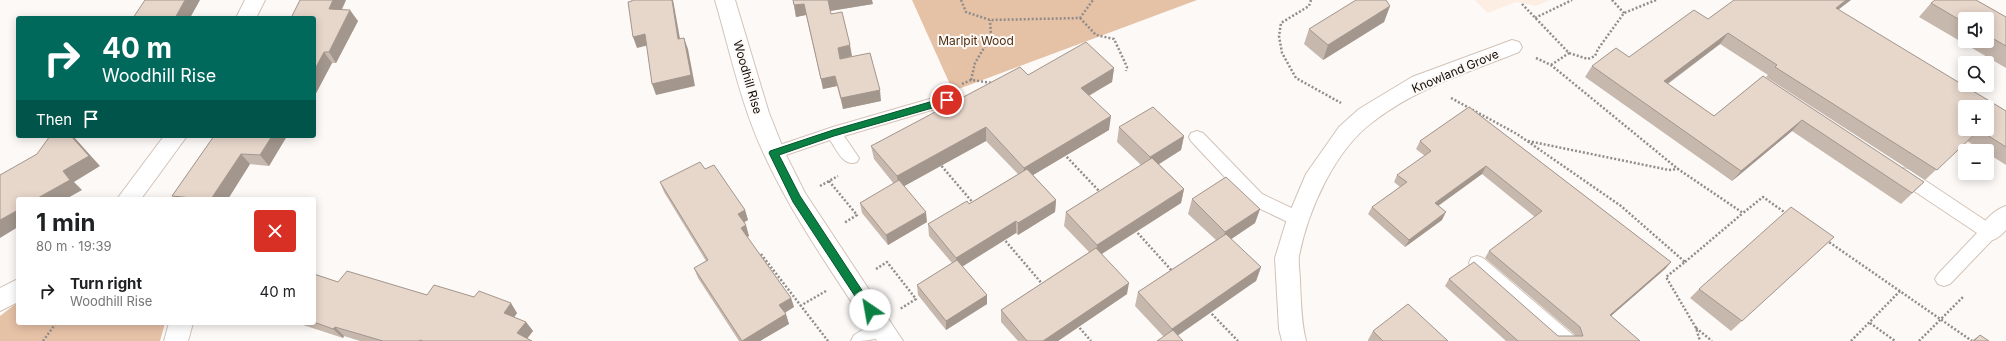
<!DOCTYPE html>
<meta charset="utf-8">
<style>
body{margin:0;font-family:Inter,sans-serif;background:#f2f2f2;color:#202124;height:100vh;display:flex;flex-direction:column;font-size:15px;white-space:nowrap}
*{box-sizing:border-box;margin:0}
p{font-size:13px;color:#757577}
.icon{flex:none;width:22px;height:22px;fill:none;stroke:currentColor;stroke-width:2;stroke-linecap:round;stroke-linejoin:round}
.map{position:relative;flex:1;overflow:hidden}
.drawer{position:absolute;left:16px;top:197px;width:300px;height:128px;display:flex;flex-direction:column;background:#fff;border-radius:4px;box-shadow:0 2px 10px #0003}
.drawer>*{flex:none}
.banner{position:absolute;left:16px;top:16px;width:300px;height:122px;border-radius:4px;box-shadow:0 2px 10px #0003;background:#00695c;color:#fff;overflow:hidden}
.buttons{position:absolute;left:1958px;top:12px;display:grid;gap:8px}
.buttons a{display:grid;place-items:center;width:36px;height:36px;border-radius:4px;background:#fff;box-shadow:0 2px 10px #0003;font-size:20px}
.pin{position:absolute;display:grid;place-items:center;width:34px;height:34px;color:#fff;margin:-17px;border:2px solid #fff;border-radius:50%;box-shadow:0 1px 4px #0007}
.me{position:absolute;width:44px;margin:-22px;rotate:327deg;stroke-linejoin:round;filter:drop-shadow(0 0 3px #0008)}
.turn{display:flex;align-items:center;gap:14px;height:84px;padding:0 20px;font-size:18px}
.turn .icon{width:52px;height:52px;stroke-width:2.5}
.turn b{display:block;font-size:28px;line-height:34px}
.then{display:flex;align-items:center;height:38px;padding:0 20px;background:#0003;gap:8px;font-size:15px}
.round{display:grid;place-items:center;flex:none;width:42px;height:42px;border-radius:4px;background:#f2f2f2}
.head{display:flex;align-items:center;justify-content:space-between;height:68px;padding:0 20px}
h1{font-size:24px;font-weight:700;line-height:30px}
ul{padding:0;list-style:none}
li{display:flex;align-items:center;gap:12px;height:52px;padding:0 20px}
li div{flex:1}
li b{display:block;font-size:15px}
li em{font-style:normal}
.map>svg:first-child{display:block}
.built{fill:#fdeee4}
.green{fill:#e5c1a6}
.lines{fill:none;stroke-linecap:round;stroke-linejoin:round}
.service-casing{stroke:#d3c3b7;stroke-width:2}
.minor-casing{stroke:#d3c3b7;stroke-width:2}
.path{stroke:#908c89;stroke-width:2.5;stroke-dasharray:2 2;stroke-linecap:butt}
.service{fill:#fff;fill-rule:evenodd}
.minor{fill:#fff;fill-rule:evenodd}
.wall{fill:#c7b8ae;fill-rule:evenodd}
.shaded-wall{fill:#a2968d}
.building{fill:#e7d6ca;stroke:#a2968d;fill-rule:evenodd}
.route{fill:#0b8043;stroke:#07532c}
.labels{text-anchor:middle;dominant-baseline:central;stroke-width:4;stroke-linejoin:round;paint-order:stroke}
.park-label{font-size:12px;fill:#502f11;stroke:#fdf9f7}
.street-label{font-size:12px;fill:#130d09;stroke:#fdf9f7}
</style>
<div class="map">
<svg width="2006" height="341" viewBox="0 0 2006 341">
<rect width="100%" height="100%" fill="#fdf9f7"/>
<path class="built" d="M1474,0H1550L1536,6L1516,2L1488,13Z"/>
<path class="green" d="M912,0H1197L953,91Z
M18,302V323H165L160,341H0V316Z"/>
<g class="lines">
<g class="service-casing">
<path id="service" d="M947,94L952,96L955,100L952,104L844,136L859,158L857,162C843,167 837,150 830,140L774,159L768,157L766,153L768,149L833,127Z
M1197,131L1203,133L1262,194L1304,214L1306,219L1304,224L1298,226L1292,224L1250,204L1191,141L1189,137L1191,133Z
M1902,168L1908,169L1995,227L1997,232L1995,237L1950,284L1944,286L1938,284L1935,279L1938,274L1977,233L1896,179L1894,174L1896,169Z
M1477,256L1483,258L1573,335L1576,341H1554L1471,268L1469,263L1471,258Z
M881,319L887,321L890,327C882,341 866,341 851,341L854,335Z"/>
</g>
<g class="minor-casing">
<path id="minor" d="M245,0H265L256,18H236Z
M715,0H735L769,113L785,153L805,193L903,341H877C838,280 794,220 764,154C741,105 730,51 715,0Z
M1512,40L1519,42L1522,47L1519,52C1469,72 1417,88 1374,121C1335,149 1308,210 1299,256C1298,264 1300,273 1300,281C1301,301 1301,321 1306,341H1282L1279,329L1275,258L1287,219L1306,174L1339,127L1359,109L1412,77Z
M164,136H187L141,199H117Z
M2006,206V230C1998,238 1993,243 1981,239L1978,232C1983,221 1994,210 2006,206Z
M18,279V302L0,311V288Z
M169,323H193L188,341H164Z"/>
</g>
<path class="path" d="M961,0L966,12L990,20L1080,18L1093,0
M1311,0L1309,6L1281,23L1279,36L1282,53L1296,78L1341,103
M1612,0L1624,13
M1522,4L1569,53L1588,59L1595,56L1598,49L1624,13L1656,0
M1080,18L1096,35L1114,39L1127,67L1126,71
M1535,18L1572,0
M1536,58L1551,65L1678,169L1743,213L1763,197L1787,214
M1551,65L1569,53
M971,80L975,63L991,36L990,20
M962,84L971,80L993,83
M1451,98L1517,134L1621,206L1685,262L1666,277L1696,328L1700,341
M1528,141L1669,170L1678,169
M1064,154L1100,192
M939,163L974,204
M829,181L857,215L844,223
M820,186L838,176
M1135,230L1173,272
M1003,238L1044,286
M1826,240L1972,341
M761,254L828,341
M1685,262L1743,213
M876,269L887,262L916,299L900,309
M800,306L826,291
M1209,311L1238,341
M1870,323L1895,341
M1077,325L1091,341
M1696,328L1712,341
M43,341L56,323
M1851,341L1901,290
M1919,341L1964,296"/>
<use href="#service" class="service"/>
<use href="#minor" class="minor"/>
</g>
<path class="wall" d="M300,0H346L342,10L358,21L336,63H332L314,97V18Z
M793,0L873,4L830,11L831,14L852,56L840,59L881,101L843,109L837,86L823,89L806,15L796,17Z
M1931,3L2006,17V68L1919,17ZM1965,19H1987V41H1965Z
M1390,6L1384,22L1323,60L1304,44L1309,29Z
M1838,10L2006,111V165L1987,153V151H1984L1967,141L1925,180L1766,77L1768,75L1720,44L1668,84L1714,116L1763,76L1924,182L1901,204L1792,131L1732,181L1585,77L1592,66L1629,57L1708,19Z
M1114,68L1112,82L1089,96L1109,130L1033,175L1056,200L1055,212L1018,235L1016,233L962,266L987,295V304L946,330L918,295L917,285L952,263L929,236L928,224L969,204L1018,174L986,141L904,186L927,222L888,245L862,213L860,203L894,184L874,159L871,146L1028,75Z
M1469,107L1671,262L1665,269L1611,316L1640,341H1506L1445,286L1449,279L1558,336H1575L1574,334L1485,258L1489,251L1535,217L1482,174L1438,206L1442,220L1405,247L1368,214L1372,207L1400,187L1394,182L1397,175L1425,156L1416,149L1420,141Z
M1119,127L1184,136L1181,150L1159,164L1184,189L1181,203L1102,254L1127,294L1058,341H1018L1001,322V310L1089,252L1064,226L1066,212L1141,165L1117,142Z
M84,136H122L120,138Z
M214,136H287L269,166L250,164L228,199H175L172,196Z
M705,169L745,210L748,220L744,222L749,236L747,237L791,298L794,307L785,313L789,324L760,341H739L698,278L694,268L706,261L664,192L660,182Z
M1192,199L1260,209L1255,223L1231,239L1261,267L1256,281L1164,337L1135,306L1138,292L1216,240L1188,214Z
M1834,237L1731,331L1690,298L1699,289Z
M314,274L338,282L427,295L517,313L514,317L526,322L533,331L527,339L532,341H360L344,336L343,338L297,323H314Z
M1373,331L1448,341H1368V340Z
M1980,335L1989,341H1971Z"/>
<path class="shaded-wall" d="M185,0H200L190,18H175Z
M333,0H346L336,20L329,9Z
M672,0H673L674,5L682,50L678,39Z
M828,0H872L873,4L830,11Z
M1846,0H1851L1826,19L1836,8Z
M804,4L806,15L796,17L794,5Z
M1390,6L1384,22L1323,60L1328,45Z
M350,10L358,21L336,63L329,52Z
M1728,33L1720,44L1656,92L1664,81Z
M645,34L649,45L637,48L633,37Z
M684,38L688,49L695,86L656,95L652,84Z
M850,45L852,56L840,59L838,48Z
M324,52L332,63L314,97V71Z
M1114,68L1112,82L1079,101L1081,88Z
M835,76L837,86L823,89L821,79Z
M880,90L881,101L843,109L841,98Z
M1111,116L1109,130L1023,181L1024,168Z
M1802,120L1792,131L1732,181L1741,171Z
M986,127V141L899,189L897,176Z
M71,136H73L100,166L74,182L82,190L66,199H36L63,171Z
M272,136H287L269,166L260,155Z
M1184,136L1181,150L1148,171L1150,157Z
M241,154L250,164L228,199H211Z
M1486,166L1482,174L1431,211L1435,203Z
M1184,189L1181,203L1095,258L1097,245Z
M1056,200L1055,212L1018,235V223Z
M1260,209L1255,223L1221,246L1225,232Z
M18,210V227L0,238V220Z
M745,210L748,220L741,224L738,214Z
M926,212L927,222L888,245L886,235Z
M1446,212L1442,220L1405,247L1409,240Z
M1016,221V233L957,270L956,258Z
M746,225L749,236L745,238L741,228Z
M1671,262L1665,269L1604,322L1610,315Z
M1261,267L1256,281L1170,341H1169L1172,329Z
M1129,283L1127,294L1058,341H1043Z
M987,295V304L946,330V321Z
M791,298L794,307L782,314L779,305Z
M511,303L517,313L511,322L504,313Z
M786,314L789,324L760,341H742Z
M526,322L533,331L525,341L517,333Z
M335,327L344,336L343,338L333,329Z"/>
<path class="building" d="M145,0H185L175,18H133Z
M300,0H333L329,9L350,10L329,52H324L314,71V18H291Z
M632,0H672L678,39L684,38L691,75L652,84L645,34L633,37L628,2L632,1Z
M793,0H828L831,14L842,12L850,45L838,48L840,59L870,53L880,90L841,98L835,76L821,79L804,4L794,5Z
M1356,0H1386L1390,6L1328,45L1309,29Z
M1734,0H1846L1836,8L2006,111V147L1979,130L1937,170L1775,67L1777,65L1728,33L1664,81L1714,116L1763,76L1924,182L1912,193L1802,120L1741,171L1592,66L1616,48L1629,57L1694,10L1708,19ZM1965,107H1987V129H1965Z
M1935,0H1976L2006,17V46L1987,35V19H1965V23L1931,3Z
M1086,42L1114,68L1081,88L1111,116L1024,168L986,127L897,176L871,146L1020,67L1028,75Z
M1153,107L1184,136L1150,157L1119,127Z
M1469,107L1671,262L1610,315L1640,341H1518L1449,279L1474,262L1558,336H1583L1580,327L1489,251L1542,211L1486,166L1435,203L1446,212L1409,240L1372,207L1407,182L1397,175L1431,151L1420,141Z
M50,136H71L89,156L63,171L70,180L36,199H18V210L0,220V175L37,154Z
M214,136H272L260,155L241,154L211,199H202L172,196Z
M1152,158L1184,189L1097,245L1066,212Z
M700,162L705,169L714,165L745,210L738,214L746,225L741,228L791,298L779,305L786,314L742,341L694,268L708,260L660,182Z
M1027,169L1056,200L1018,223L1016,221L956,258L928,224L967,201L969,204Z
M1226,177L1260,209L1225,232L1192,199Z
M899,180L926,212L886,235L860,203Z
M1791,207L1834,237L1742,321L1699,289Z
M1226,234L1261,267L1172,329L1138,292Z
M1096,248L1129,283L1043,341H1027L1001,310Z
M957,260L987,295L946,321L917,285Z
M347,271L427,295L434,285L474,297L479,291L511,303L504,313L526,322L517,333L532,341H423L420,340L419,341H383L335,327L333,329L314,322V274L338,282Z
M1408,304L1448,341H1383L1373,331Z
M1173,330L1183,341H1157Z
M1980,335L1989,341H1974Z"/>
<path class="route" d="M947,97L951,100L950,103L834,136L779,155L800,196L873,307L874,310L873,313H866L793,202L769,153L770,151L833,130Z"/>
<g class="labels">
<g class="park-label">
<text x="976" y="40">Marlpit Wood</text>
</g>
<g class="street-label">
<text transform="translate(1455 71) rotate(-23)">Knowland Grove</text>
<text transform="translate(748 77) rotate(74)">Woodhill Rise</text>
</g>
</g>
</svg>
<div class="buttons">
<a><svg class="icon" aria-label="sound" viewBox="0 0 24 24"><path d="M4 9h4l5-4v14l-5-4H4zM17 9q2 3 0 6"/></svg></a>
<a><svg class="icon" aria-label="search" viewBox="0 0 24 24"><circle cx="10" cy="10" r="6"/><path d="M15 15l6 6"/></svg></a>
<a>+</a>
<a>−</a>
</div>
<div class="pin" style="left:947px;top:100px;background:#d93025"><svg class="icon" aria-label="arrive" viewBox="0 0 24 24"><path d="M6 21V4h12l-3 4 3 4H6"/></svg></div>
<svg class="me" style="left:870px;top:310px" viewBox="-20 -20 40 40"><circle r="19" fill="#fff"/><path d="M0-13L10 11 0 6-10 11z" fill="#0b8043"/></svg>
<div class="banner">
<div class="turn"><svg class="icon" aria-label="right" viewBox="0 0 24 24"><path d="M7 20v-9h11M14 6l5 5-5 5"/></svg><div><b>40 m</b>Woodhill Rise</div></div>
<div class="then">Then<svg class="icon" aria-label="arrive" viewBox="0 0 24 24"><path d="M6 21V4h12l-3 4 3 4H6"/></svg></div>
</div>
<section class="drawer">
<div class="head"><div><h1>1 min</h1><p>80 m · 19:39</p></div><a class="round" style="background:#d93025;color:#fff"><svg class="icon" aria-label="close" viewBox="0 0 24 24"><path d="M6 6l12 12M18 6L6 18"/></svg></a></div>
<ul>
<li><svg class="icon" aria-label="right" viewBox="0 0 24 24"><path d="M7 20v-9h11M14 6l5 5-5 5"/></svg><div><b>Turn right</b><p>Woodhill Rise</p></div><em>40 m</em></li>
</ul>
</section>
</div>
